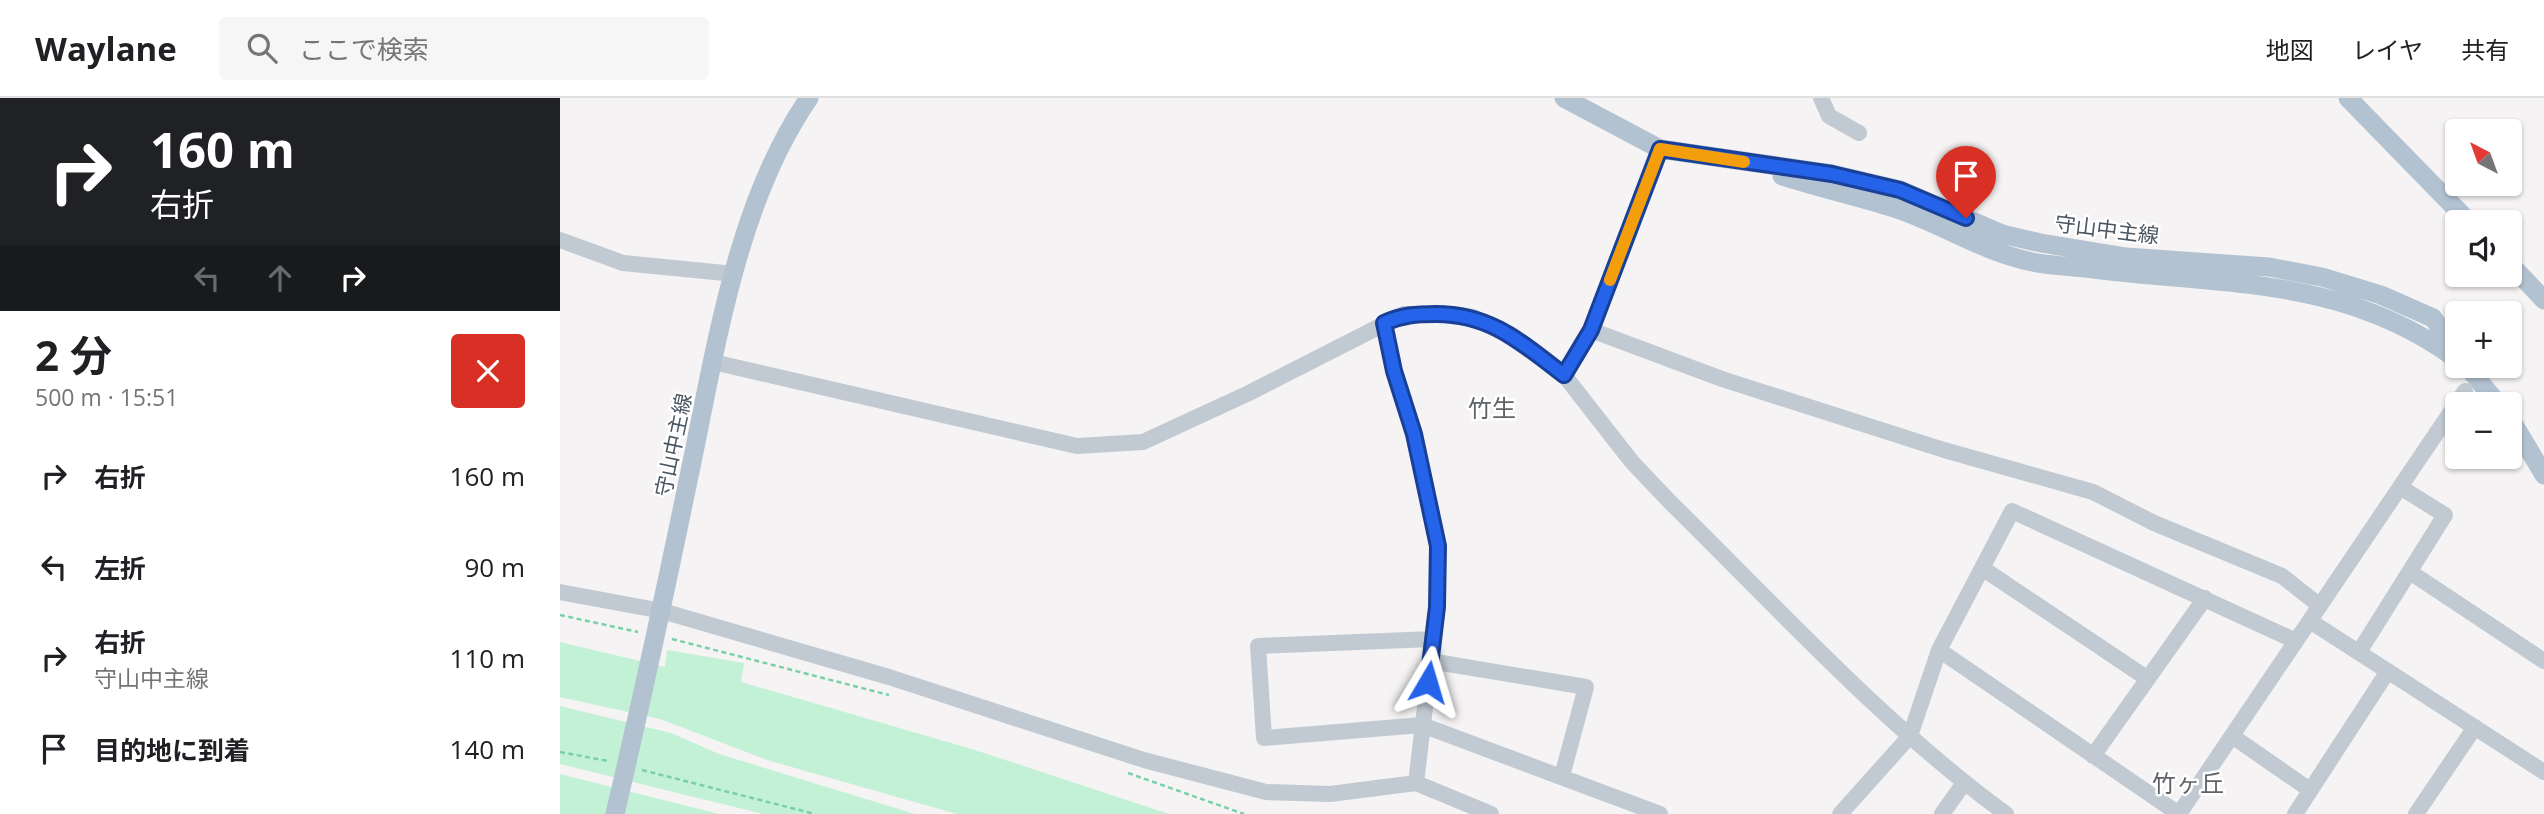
<!DOCTYPE html>
<html lang="ja">
<meta charset="utf-8">
<style>
body{margin:0;font-family:"Open Sans","Noto Sans JP",sans-serif;background:#f6f6f6;color:#202124;height:100vh;display:flex;flex-direction:column;font-size:26px;white-space:nowrap}
*{box-sizing:border-box;margin:0}
p{font-size:23px;color:#757577}
.icon{flex:none;width:38px;height:38px;fill:none;stroke:currentColor;stroke-width:2;stroke-linecap:round;stroke-linejoin:round}
.map{position:relative;flex:1;overflow:hidden}
.panel{display:flex;flex-direction:column;background:#fff;width:560px}
.panel>*{flex:none}
.top-card{background:#202124;color:#fff;overflow:hidden}
.needle{width:46px;rotate:319deg}
.buttons{position:absolute;left:1885px;top:21px;display:grid;gap:14px}
.buttons a{display:grid;place-items:center;width:77px;height:77px;border-radius:7px;background:#fff;box-shadow:0 2px 5px #0004;font-size:35px}
.pin{position:absolute;display:grid;place-items:center;width:60px;height:60px;color:#fff;margin:-72px -30px;border-radius:50% 50% 50% 0;rotate:-45deg;box-shadow:0 0 7px #0007}
.pin .icon{rotate:45deg}
.me{position:absolute;width:77px;margin:-38px;rotate:7deg;stroke-linejoin:round;filter:drop-shadow(0 0 5px #0008)}
.turn{display:flex;align-items:center;gap:24px;height:147px;padding:0 35px;font-size:32px}
.turn .icon{width:91px;height:91px;stroke-width:2.5}
.turn b{display:block;font-size:49px;line-height:60px}
.lanes{display:flex;align-items:center;height:66px;padding:0 35px;background:#0003;justify-content:center;gap:35px;direction:ltr}
.lanes .off{opacity:.35}
.round{display:grid;place-items:center;flex:none;width:74px;height:74px;border-radius:7px;background:#f6f6f6}
.summary{display:flex;align-items:center;justify-content:space-between;height:119px;padding:0 35px}
h1{font-size:42px;font-weight:700;line-height:52px}
ul{padding:0;list-style:none}
li{display:flex;align-items:center;gap:21px;height:91px;padding:0 35px}
li div{flex:1}
li b{display:block;font-size:26px}
li em{font-style:normal}
header{display:flex;align-items:center;gap:42px;box-sizing:border-box;height:98px;padding:0 35px;background:#fff;border-bottom:2px solid #e0e0e0}
header strong{font-size:33px}
nav{display:flex;gap:38px;margin-inline-start:auto;font-size:24px}
.search{width:490px;height:63px;background:#f6f6f6;display:flex;align-items:center;gap:18px;box-sizing:border-box;padding:0 24px;border-radius:7px;color:#757577;font-size:26px}
main{display:flex;flex:1;min-height:0}
.map>svg:first-child{display:block}
.green{fill:#c3f1d5}
.lines{fill:none;stroke-linecap:round;stroke-linejoin:round}
.path{stroke:#7ad0a6;stroke-width:2.5;stroke-dasharray:5 3.5;stroke-linecap:butt}
.minor{stroke:#c1cad2;stroke-width:16}
.major{stroke:#b3c2d1;stroke-width:19}
.route-casing{stroke:#184099;stroke-width:18}
.route{stroke:#2563eb;stroke-width:12}
.slow{stroke:#f59e0b;stroke-width:12}
.labels{text-anchor:middle;dominant-baseline:central;stroke-width:5;stroke-linejoin:round;paint-order:stroke}
.street-label{font-size:21px;fill:#4a5661;stroke:#fff}
.quarter-label{font-size:24px;fill:#5f6368;stroke:#fff}
</style>
<header>
<strong>Waylane</strong>
<div class="search"><svg class="icon" aria-label="search" viewBox="0 0 24 24"><circle cx="10" cy="10" r="6"/><path d="M15 15l6 6"/></svg>ここで検索</div>
<nav><a>地図</a><a>レイヤ</a><a>共有</a></nav>
</header>
<main>
<section class="panel">
<div class="top-card">
<div class="turn"><svg class="icon" aria-label="right" viewBox="0 0 24 24"><path d="M7 20v-9h11M14 6l5 5-5 5"/></svg><div><b>160 m</b>右折</div></div>
<div class="lanes"><svg class="icon off" aria-label="left" viewBox="0 0 24 24"><path d="M17 20v-9H6M10 6l-5 5 5 5"/></svg><svg class="icon off" aria-label="ahead" viewBox="0 0 24 24"><path d="M12 20V5M6 11l6-6 6 6"/></svg><svg class="icon" aria-label="right" viewBox="0 0 24 24"><path d="M7 20v-9h11M14 6l5 5-5 5"/></svg></div>
</div>
<div class="summary"><div><h1>2 分</h1><p>500 m · 15:51</p></div><a class="round" style="background:#d93025;color:#fff"><svg class="icon" aria-label="close" viewBox="0 0 24 24"><path d="M6 6l12 12M18 6L6 18"/></svg></a></div>
<ul>
<li><svg class="icon" aria-label="right" viewBox="0 0 24 24"><path d="M7 20v-9h11M14 6l5 5-5 5"/></svg><div><b>右折</b></div><em>160 m</em></li>
<li><svg class="icon" aria-label="left" viewBox="0 0 24 24"><path d="M17 20v-9H6M10 6l-5 5 5 5"/></svg><div><b>左折</b></div><em>90 m</em></li>
<li><svg class="icon" aria-label="right" viewBox="0 0 24 24"><path d="M7 20v-9h11M14 6l5 5-5 5"/></svg><div><b>右折</b><p>守山中主線</p></div><em>110 m</em></li>
<li><svg class="icon" aria-label="arrive" viewBox="0 0 24 24"><path d="M6 21V4h12l-3 4 3 4H6"/></svg><div><b>目的地に到着</b></div><em>140 m</em></li>
</ul>
</section>
<div class="map">
<svg width="1984" height="716" viewBox="0 0 1984 716">
<rect width="100%" height="100%" fill="#f5f3f3"/>
<path class="green" d="M0,544L105,569L107,552L184,565L181,584L415,652L609,716H397L207,662L100,621L0,599Z
M0,608L111,635L159,656L355,716H203L0,666Z
M0,676L159,716H0Z"/>
<g class="lines">
<path class="path" d="M0,517L78,534
M112,541L329,597
M0,654L48,663
M82,672L255,716
M568,675L684,716"/>
<path class="minor" d="M1261,0L1269,18L1299,35
M0,142L63,165L175,176
M824,225L834,273L854,336L878,448L877,509L856,685
M1031,232L1162,281L1384,352L1533,394L1594,425L1722,478L1760,508
M153,264L517,348L583,344L689,295L844,216H893L913,219L954,238L1004,277L1072,364L1110,404C1218,510 1324,627 1446,716
M1004,277L1031,232L1100,51
M1422,470L1588,581
M1850,474L1984,563
M0,494L102,513L329,579L584,662L706,694L770,696L856,685L931,716
M1750,523L1984,674
M873,541L698,548L704,640L862,627L1100,716
M1379,552L1619,716L1905,293
M1799,554L1885,417L1840,389
M870,563L1026,589L1002,678
M1672,638L1750,692
M1533,658L1645,500
M1280,716L1350,638L1379,552L1452,413L1736,543
M1382,716L1404,685
M1735,716L1828,573
M1856,716L1915,629"/>
<path class="major" d="M1004,0L1100,51L1272,76L1340,92L1442,136L1481,145L1566,159L1709,169L1762,179L1821,197L1873,220L1897,253
M1788,0L1909,124
M1222,78C1259,90 1297,98 1334,110C1383,126 1418,152 1472,164C1494,168 1518,169 1541,172C1669,187 1785,180 1895,260
M1950,166L1984,202
M1907,268L1938,306
M1950,320L1984,377
M55,716C81,605 105,495 128,383C155,257 175,107 249,0"/>
</g>
<g class="lines">
<g class="route-casing">
<path id="route" d="M868,584L877,509L878,448L854,336L834,273L824,225C842,217 856,216 876,216C931,216 962,245 1004,277L1031,232L1100,51L1272,76L1340,92L1406,120"/>
</g>
<use href="#route" class="route"/>
<path class="slow" d="M1050,182L1100,51L1184,64"/>
</g>
<g class="labels">
<g class="street-label">
<text transform="translate(1547 131) rotate(7)">守山中主線</text>
<text transform="translate(113 347) rotate(-78)">守山中主線</text>
</g>
<g class="quarter-label">
<text x="932" y="309">竹生</text>
<text x="1628" y="684">竹ヶ丘</text>
</g>
</g>
</svg>
<div class="buttons">
<a><svg class="needle" viewBox="-14 -14 28 28"><path d="M0-13l5 13h-10z" fill="#e53935"/><path d="M0 13l5-13h-10z" fill="#757577"/></svg></a>
<a><svg class="icon" aria-label="sound" viewBox="0 0 24 24"><path d="M4 9h4l5-4v14l-5-4H4zM17 9q2 3 0 6"/></svg></a>
<a>+</a>
<a>−</a>
</div>
<div class="pin" style="left:1406px;top:120px;background:#d93025"><svg class="icon" aria-label="arrive" viewBox="0 0 24 24"><path d="M6 21V4h12l-3 4 3 4H6"/></svg></div>
<svg class="me" style="left:868px;top:584px" viewBox="-20 -20 40 40"><path d="M0-17L14 15 0 8-14 15z" fill="#2563eb" stroke="#fff" stroke-width="4"/></svg>
</div>
</main>
